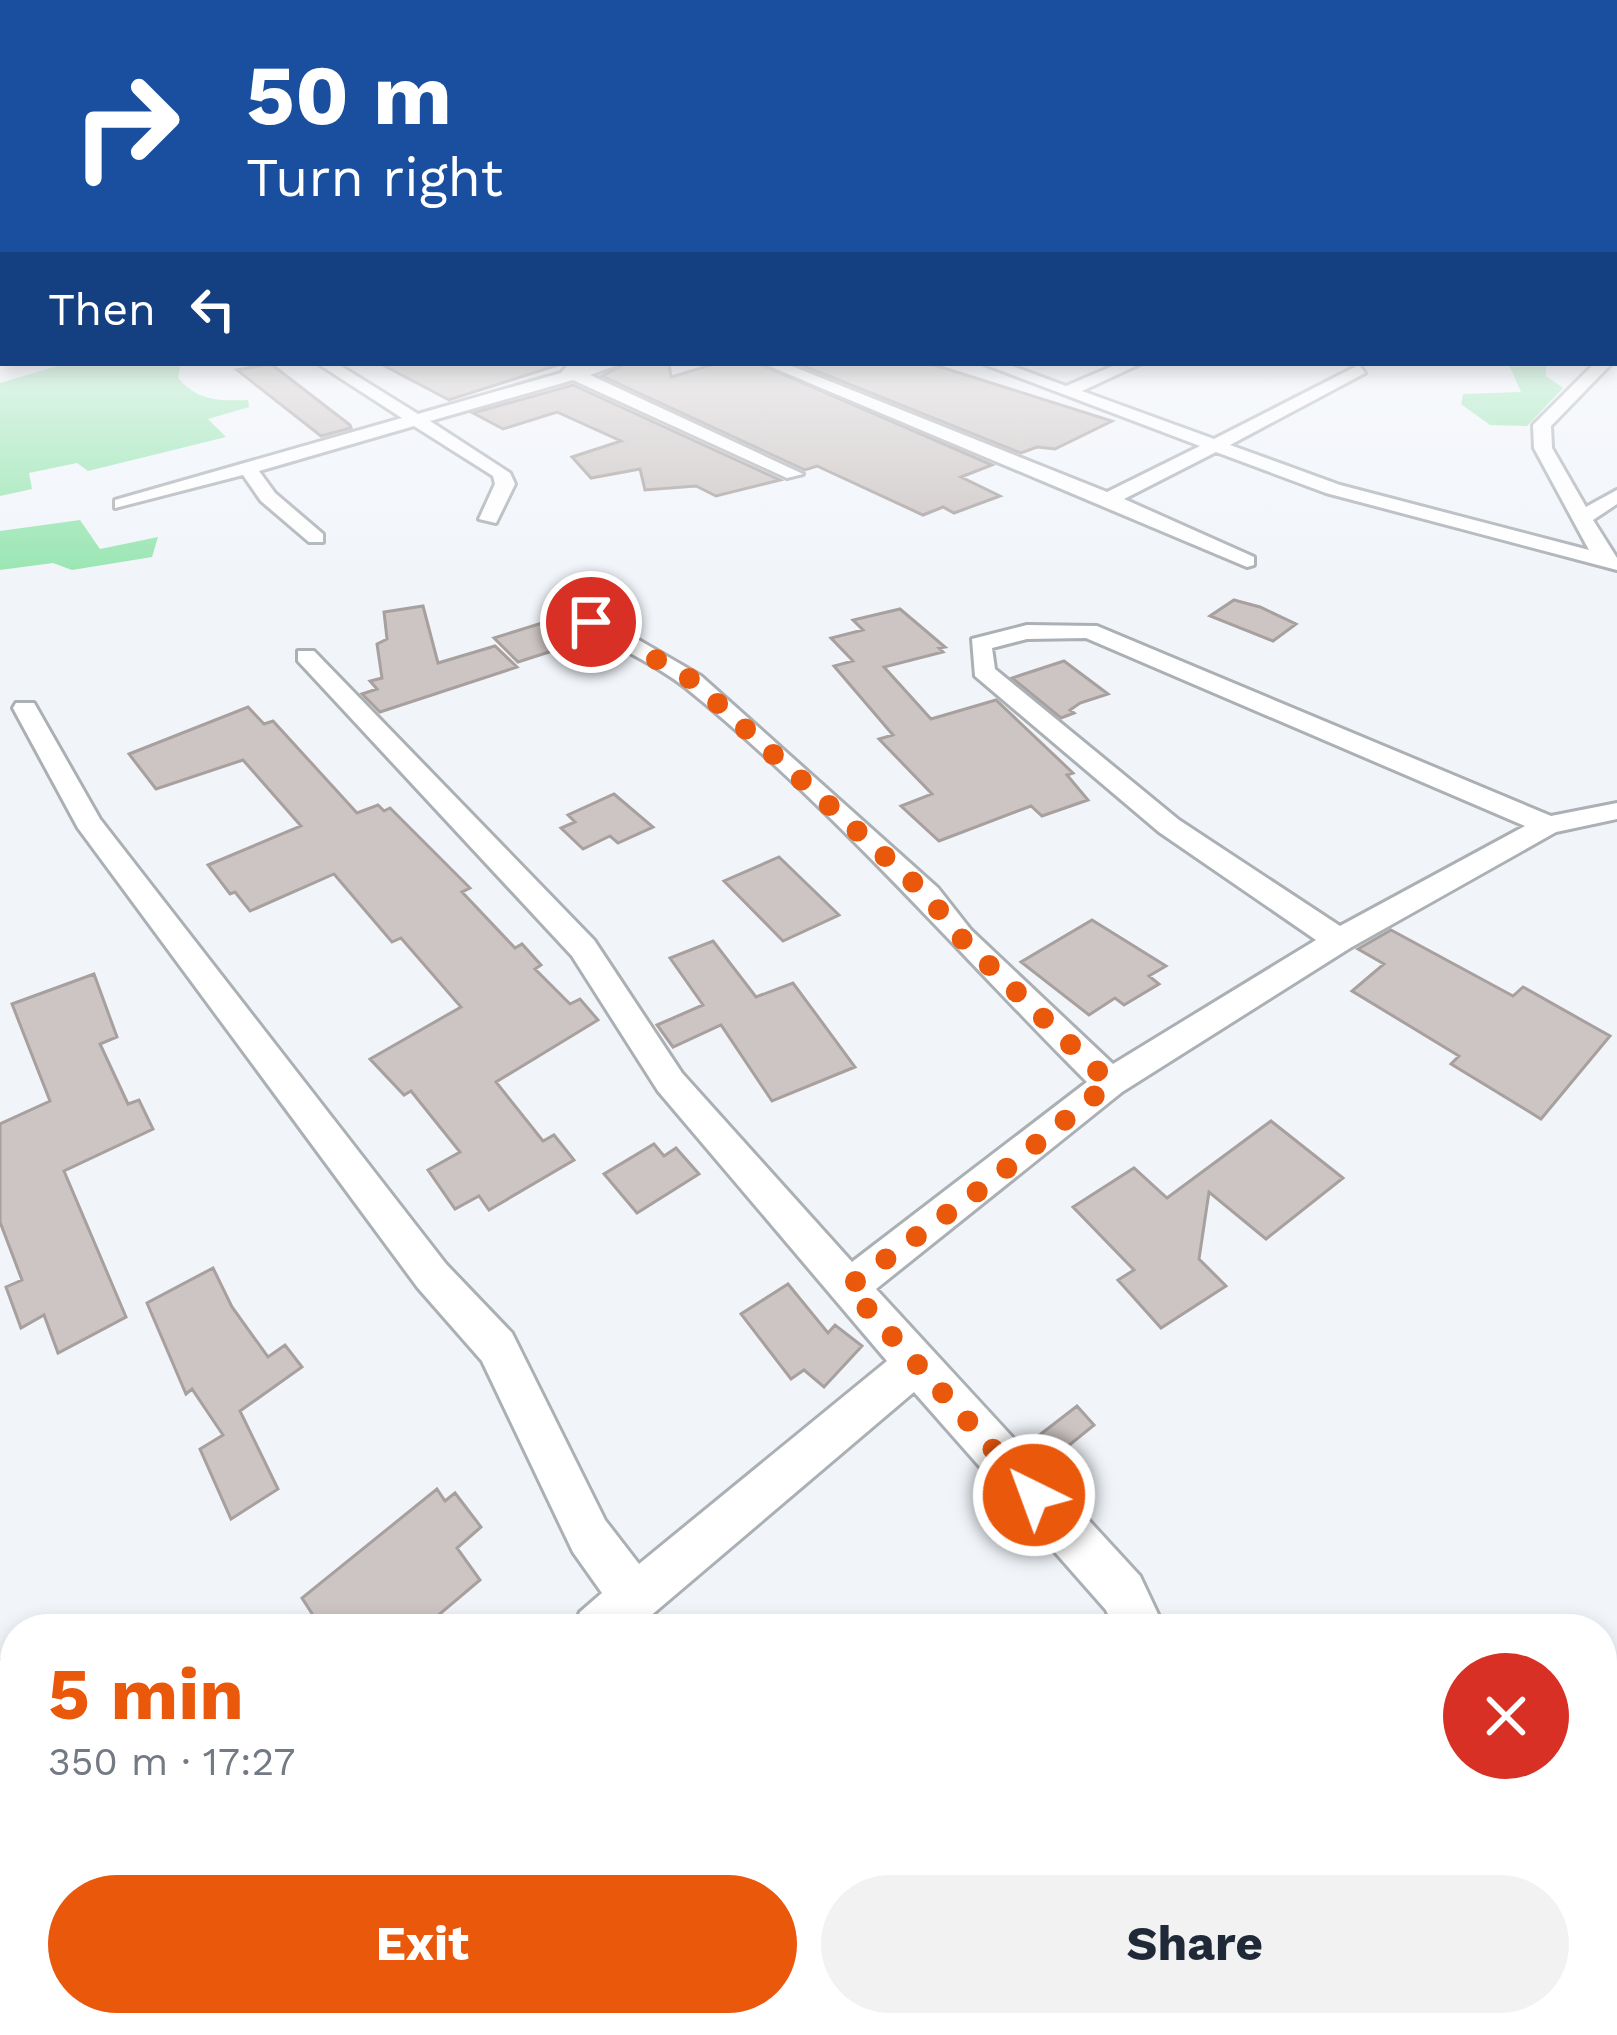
<!DOCTYPE html>
<meta charset="utf-8">
<style>
body{margin:0;font-family:"Work Sans",sans-serif;background:#f2f2f3;color:#1f2937;height:100vh;display:flex;flex-direction:column;font-size:45px;white-space:nowrap}
*{box-sizing:border-box;margin:0}
p{font-size:39px;color:#747a83}
.icon{flex:none;width:66px;height:66px;fill:none;stroke:currentColor;stroke-width:2;stroke-linecap:round;stroke-linejoin:round}
.map{position:relative;flex:1;overflow:hidden}
.details{position:absolute;left:0px;top:1614px;width:1617px;height:423px;display:flex;flex-direction:column;background:#fff;border-radius:48px 48px 0 0;box-shadow:0 6px 18px #0003}
.details>*{flex:none}
.top-card{position:absolute;left:0px;top:0px;width:1617px;height:366px;box-shadow:0 6px 18px #0003;background:#1a4fa0;color:#fff;overflow:hidden}
.pin{position:absolute;display:grid;place-items:center;width:102px;height:102px;color:#fff;margin:-51px;border:6px solid #fff;border-radius:50%;box-shadow:0 3px 12px #0007}
.me{position:absolute;width:132px;margin:-66px;rotate:318deg;stroke-linejoin:round;filter:drop-shadow(0 0 9px #0008)}
.turn{display:flex;align-items:center;gap:42px;height:252px;padding:0 48px;font-size:54px}
.turn .icon{width:156px;height:156px;stroke-width:2.5}
.turn b{display:block;font-size:84px;line-height:102px}
.then{display:flex;align-items:center;height:114px;padding:0 48px;background:#0003;gap:24px;font-size:45px}
.round{display:grid;place-items:center;flex:none;width:126px;height:126px;border-radius:63px;background:#f2f2f3}
.headline{display:flex;align-items:center;justify-content:space-between;height:204px;padding:0 48px}
h1{font-size:72px;font-weight:700;line-height:90px;color:#ea580c}
.primary-button{display:flex;gap:24px;margin-top:auto;padding:24px 48px}
.primary-button a{flex:1;height:138px;border-radius:72px;background:#ea580c;color:#fff;font-size:48px;font-weight:700;line-height:138px;text-align:center}
.primary-button a+a{background:#f2f2f3;color:#1f2937}
.map>svg:first-child{display:block}
.green{fill:#97e5b0}
.building{fill:#ccc5c3;stroke:#a7a09e;stroke-width:3}
.lines{fill:none;stroke-linecap:round;stroke-linejoin:round}
.minor-casing{stroke:#abb0b4;stroke-width:6}
.minor{fill:#fff;fill-rule:evenodd}
.route{stroke:#ea580c;stroke-width:21;stroke-dasharray:0 37.8}
</style>
<div class="map">
<svg width="1617" height="2035" viewBox="0 0 1617 2035">
<rect width="100%" height="100%" fill="#f1f5fa"/>
<path class="green" d="M67,363H181L178,378C198,401 219,401 248,400L249,407L208,419L226,437L88,471L77,463L29,473L32,489L0,496V383Z
M1508,363H1546V376L1563,388L1527,426L1490,425L1461,404L1463,394L1521,392Z
M80,520L100,549L158,537L152,557L72,570L53,563L0,570V531Z"/>
<path class="building" d="M379,363H564L449,400Z
M627,363H669L671,377L718,363H758L992,465L961,477L1000,496L954,513L943,507L923,515L817,466L805,470L602,376Z
M796,363H928L1112,421L1055,449L1037,447L1021,453Z
M271,364L350,425L351,428L321,436L237,370Z
M573,385L780,480L716,496L696,486L645,490L640,469L591,478L572,457L621,441L557,412L503,429L473,413Z
M1234,600L1260,607L1296,624L1273,641L1210,616Z
M423,606L438,663L495,646L517,667L380,712L362,694L377,689L370,681L382,678L377,644L387,639L384,612Z
M900,609L945,647L939,648L943,652L884,667L931,719L996,700L1073,773L1067,775L1088,800L1042,816L1031,806L939,841L901,806L932,794L879,739L893,735L834,666L853,661L831,638L863,630L853,620Z
M555,619L580,642L518,662L494,638Z
M1064,661L1108,694L1080,703L1070,710L1074,713L1061,718L1012,678Z
M248,707L264,724L273,721L357,813L378,805L384,811L390,808L470,888L462,892L515,948L522,944L541,965L535,969L570,1004L580,999L598,1020L496,1082L543,1141L554,1135L574,1160L489,1210L479,1196L455,1209L428,1170L460,1152L411,1091L404,1095L370,1059L461,1007L401,938L392,942L334,874L250,911L235,892L230,894L208,865L301,826L243,760L156,789L129,754Z
M614,794L653,827L618,843L610,836L583,849L561,828L575,822L568,815Z
M779,857L839,915L783,941L724,881Z
M1092,920L1166,966L1149,976L1159,984L1124,1005L1115,998L1089,1015L1021,962Z
M1391,930L1513,996L1523,987L1610,1036L1541,1119L1451,1064L1459,1056L1352,991L1384,964L1358,949Z
M713,941L756,997L793,983L855,1067L772,1101L721,1025L673,1047L657,1025L703,1005L670,958Z
M94,974L117,1037L100,1044L128,1104L139,1100L153,1129L64,1171L126,1317L58,1353L44,1315L21,1328L6,1287L22,1280L0,1222V1124L50,1101L12,1004Z
M1271,1121L1343,1178L1266,1239L1209,1192L1199,1259L1226,1286L1161,1328L1118,1280L1134,1270L1073,1207L1134,1168L1167,1198Z
M654,1144L664,1156L676,1148L699,1174L637,1213L604,1174Z
M213,1268L232,1307L268,1357L285,1345L302,1367L240,1411L278,1489L231,1519L200,1449L223,1435L192,1389L186,1394L147,1303Z
M788,1284L828,1333L835,1325L862,1346L824,1387L804,1370L791,1379L741,1314Z
M1077,1406L1094,1425L1051,1460L1033,1440Z
M437,1489L445,1501L455,1493L481,1527L457,1548L480,1580L422,1629H322L302,1598Z"/>
<g class="lines">
<g class="minor-casing">
<path id="minor" d="M317,363H336L418,414L561,373L567,366L623,363L590,375L803,474L787,478L573,380L430,421L510,473L515,484L496,523L479,519L495,484L493,476L414,426L259,471L275,493L323,534V542H309L261,501L243,475L115,508V500L402,418Z
M762,363H784L1107,492L1200,446L981,363H1004L1066,386L1120,363H1142L1082,391L1214,439L1359,365L1365,373L1230,445L1340,485L1589,550L1534,448L1533,425L1595,363H1612L1551,426L1552,448L1586,507L1617,490V504L1593,520L1617,558V570L1326,493L1216,452L1124,499L1254,557V565L1247,567Z
M583,617H599L701,676L938,888L971,930L1113,1064L1316,940L1159,832L975,676L972,639L1027,625L1097,626L1551,816L1617,803V819L1556,832L1350,948L1122,1092L876,1289L1140,1576L1165,1629H1115L1106,1610L914,1392L635,1629H573L580,1612L602,1593L573,1552L482,1361L418,1288L78,828L13,708L16,703H34L100,819L446,1264L512,1333L605,1520L639,1564L887,1361L658,1091L572,956L298,661V651H314L594,940L682,1073L852,1262L1087,1082C955,950 832,806 686,688C656,664 616,647 583,627ZM1086,638L1525,826L1340,926L1179,820L995,669L992,648L1027,639Z
M0,1661L15,1667V1754L0,1748Z
M90,2022H217L211,2035H94Z
M1073,2022H1134L1128,2035H1067Z
M1360,2022H1426L1432,2035H1366Z"/>
</g>
<use href="#minor" class="minor"/>
</g>
<linearGradient id="sky" x2="0" y2="1"><stop stop-color="#90c7f0"/><stop offset="0.51" stop-color="#f9fafd"/><stop offset="1" stop-color="#f9fafd" stop-opacity="0"/></linearGradient>
<rect width="1617" height="582" fill="url(#sky)"/>
<g class="lines">
<path class="route" d="M591,622L692,680L927,895L960,937L1110,1083L989,1183L848,1287L1034,1495"/>
</g>
</svg>
<div class="pin" style="left:591px;top:622px;background:#d93025"><svg class="icon" aria-label="arrive" viewBox="0 0 24 24"><path d="M6 21V4h12l-3 4 3 4H6"/></svg></div>
<svg class="me" style="left:1034px;top:1495px" viewBox="-20 -20 40 40"><circle r="17" fill="#ea580c" stroke="#fff" stroke-width="3"/><path d="M0-11L8 9 0 5-8 9z" fill="#fff"/></svg>
<div class="top-card">
<div class="turn"><svg class="icon" aria-label="right" viewBox="0 0 24 24"><path d="M7 20v-9h11M14 6l5 5-5 5"/></svg><div><b>50 m</b>Turn right</div></div>
<div class="then">Then<svg class="icon" aria-label="left" viewBox="0 0 24 24"><path d="M17 20v-9H6M10 6l-5 5 5 5"/></svg></div>
</div>
<section class="details">
<div class="headline"><div><h1>5 min</h1><p>350 m · 17:27</p></div><a class="round" style="background:#d93025;color:#fff"><svg class="icon" aria-label="close" viewBox="0 0 24 24"><path d="M6 6l12 12M18 6L6 18"/></svg></a></div>
<div class="primary-button"><a>Exit</a><a>Share</a></div>
</section>
</div>
